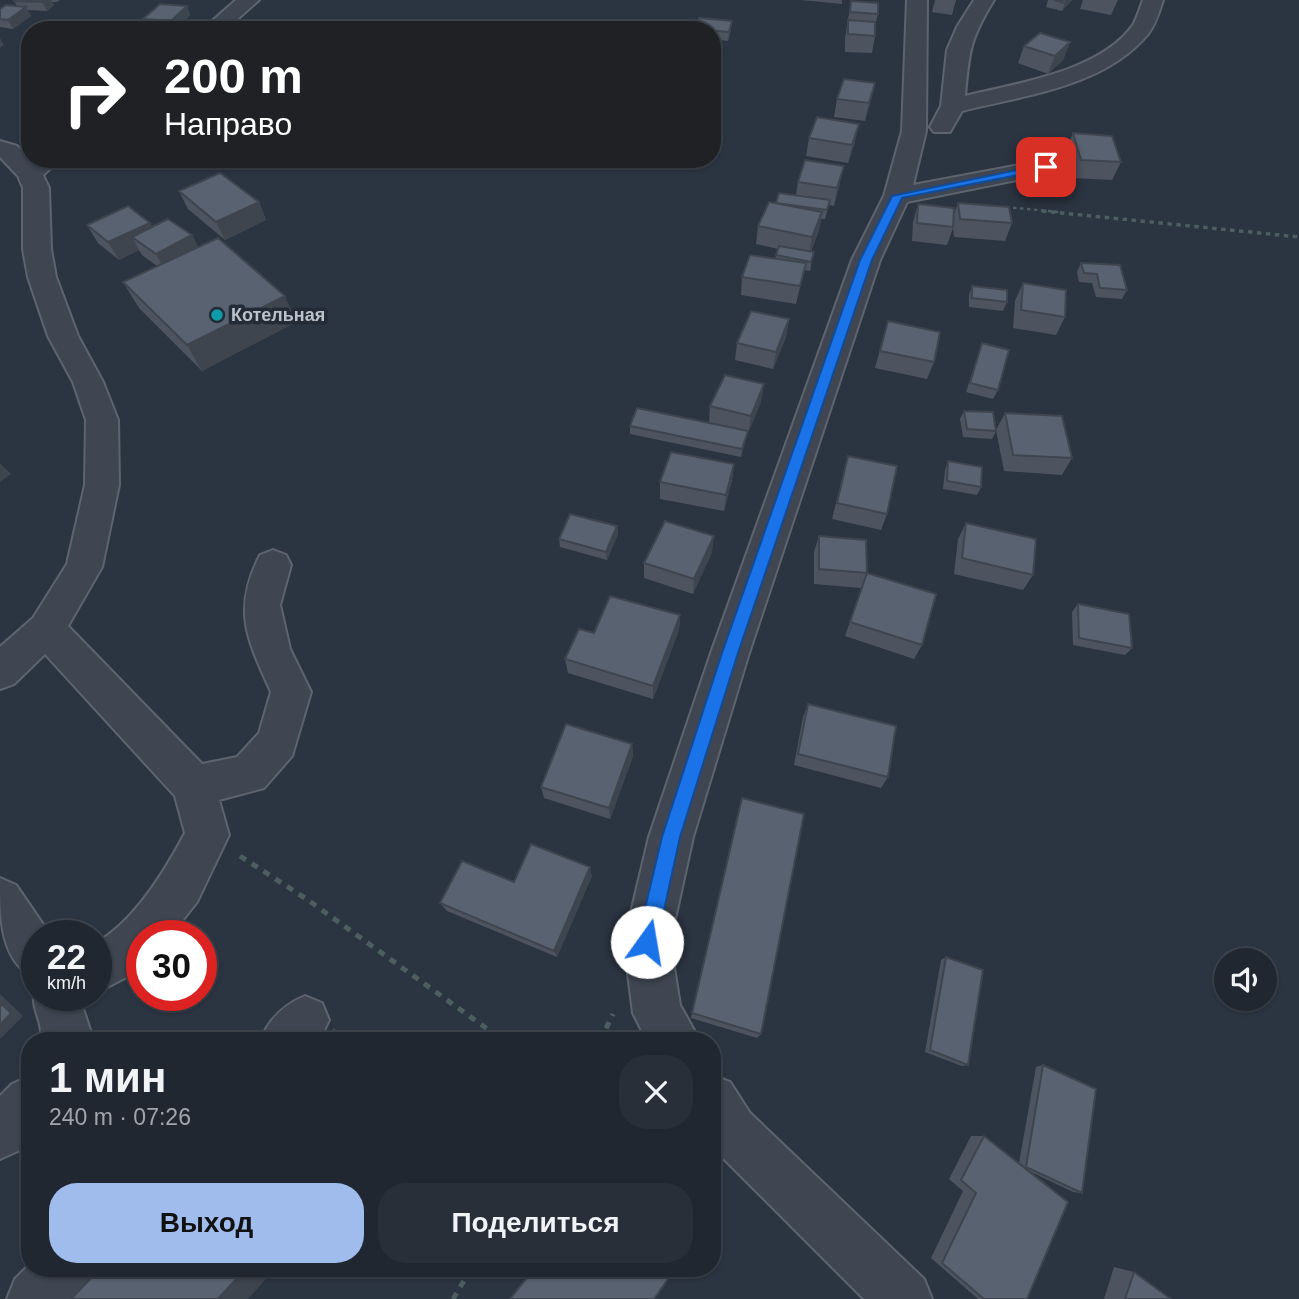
<!DOCTYPE html>
<html lang="ru">
<meta charset="utf-8">
<style>
body{margin:0;font-family:Helvetica,sans-serif;background:#282f39;color:#f1f3f6;height:100vh;display:flex;flex-direction:column;font-size:26px;white-space:nowrap}
*{box-sizing:border-box;margin:0}
p{font-size:23px;color:#a2a5ab}
.icon{flex:none;width:38px;height:38px;fill:none;stroke:currentColor;stroke-width:2;stroke-linecap:round;stroke-linejoin:round}
.map{position:relative;flex:1;overflow:hidden}
.sheet{position:absolute;left:21px;top:1032px;width:700px;height:245px;display:flex;flex-direction:column;background:#202731;border-radius:28px;box-shadow:0 2px 5px #0004,0 0 0 2px #3d444d}
.sheet>*{flex:none}
.hud{position:absolute;left:21px;top:21px;width:700px;height:147px;border-radius:28px;box-shadow:0 2px 5px #0004,0 0 0 2px #3d444d;background:#202124;color:#fff;overflow:hidden}
.tools{position:absolute;left:1214px;top:948px;display:grid;gap:14px}
.tools a{display:grid;place-items:center;width:63px;height:63px;border-radius:50%;background:#202731;box-shadow:0 2px 5px #0004,0 0 0 2px #3d444d;font-size:35px}
.speed{position:absolute;left:21px;top:920px;display:flex;gap:14px;font-size:35px;font-weight:700;text-align:center}
.speed>*{display:grid;place-content:center;width:91px;height:91px;border-radius:50%;background:#202731;box-shadow:0 2px 5px #0004,0 0 0 2px #3d444d;line-height:1}
.speed small{font-size:18px;font-weight:400}
.speed .limit{border:10px solid #d22;background:#fff;color:#111}
.pin{position:absolute;display:grid;place-items:center;width:60px;height:60px;color:#fff;margin:-30px;border-radius:14px;box-shadow:0 4px 10px #0006}
.me{position:absolute;width:77px;margin:-38px;rotate:13deg;stroke-linejoin:round;filter:drop-shadow(0 0 5px #0008)}
.turn{display:flex;align-items:center;gap:24px;height:147px;padding:0 28px;font-size:32px}
.turn .icon{width:91px;height:91px;stroke-width:2.5}
.turn b{display:block;font-size:49px;line-height:60px}
.round{display:grid;place-items:center;flex:none;width:74px;height:74px;border-radius:28px;background:#282f39}
.headline{display:flex;align-items:center;justify-content:space-between;height:119px;padding:0 28px}
h1{font-size:42px;font-weight:700;line-height:52px}
.button{display:flex;gap:14px;margin-top:auto;padding:14px 28px}
.button a{flex:1;height:80px;border-radius:28px;background:#9fbced;color:#111;font-size:28px;font-weight:700;line-height:80px;text-align:center}
.button a+a{background:#282f39;color:#f1f3f6}
.map>svg:first-child{display:block}
.lines{fill:none;stroke-linecap:round;stroke-linejoin:round}
.minor-casing{stroke:#5d646e;stroke-width:4}
.path-far2{stroke:#4d5e61;stroke-width:2.5;stroke-dasharray:3.5 3.5;stroke-linecap:butt}
.path-far1{stroke:#4d5e61;stroke-width:3.5;stroke-dasharray:4.5 4.5;stroke-linecap:butt}
.path{stroke:#4d5e61;stroke-width:5;stroke-dasharray:7 7;stroke-linecap:butt}
.minor{fill:#3f4651;fill-rule:evenodd}
.wall{fill:#4d5460}
.shaded-wall{fill:#3e454e}
.building{fill:#596270;stroke:#3e454e;stroke-width:2}
.route{fill:#1a73e8;stroke:#114b97;stroke-width:2}
.culture-dot{fill:#0f9aa8;stroke:#232b36;stroke-width:2.5}
.labels{text-anchor:middle;dominant-baseline:central;stroke-width:7;stroke-linejoin:round;paint-order:stroke}
.far-poi-label{font-size:18px;font-weight:bold;fill:#bcc1cb;stroke:#232b36;text-anchor:start}
</style>
<div class="map">
<svg width="1299" height="1299" viewBox="0 0 1299 1299">
<rect width="100%" height="100%" fill="#2b3441"/>
<g class="lines">
<g class="minor-casing">
<path id="minor" d="M236,0H259L225,30H202Z
M907,0H927L926,131L913,185L1046,160L1055,162L1058,167L1055,172L1046,174L907,202L880,260L749,653L693,837L670,942L680,1005L700,1041H647L633,1013L624,942L649,837L711,653L852,260L884,196L902,131Z
M974,0H994C970,39 969,51 965,96C1016,83 1100,72 1133,25C1137,18 1140,8 1143,0H1163C1159,12 1156,24 1148,34C1104,87 1025,95 962,111L950,132H934L930,127L941,106L947,50L957,27Z
M0,141L17,146L31,160L61,159L43,175L49,188L51,249L56,277L78,336L103,382L118,420L119,485L102,567L68,626L202,764L237,757L259,733L271,692C247,639 232,610 260,555L273,550L286,555L291,565L280,605L290,649L311,692L292,756L264,788L219,800L229,835L197,902L170,936H142V969L96,993V943C134,922 165,871 185,833L175,796L45,654L14,684L0,689V647L33,618L67,564L85,485L86,420L73,382L48,336L28,277L23,249V188L18,176L0,157Z
M0,878L16,885L51,936H37V980C0,962 0,919 0,878Z
M37,982V996H79L92,1036L90,1041H39C47,1022 26,1008 37,982Z
M305,996L322,1003L329,1020L319,1041H260C269,1019 283,1005 305,996Z
M712,1075L730,1082L750,1113L924,1279L932,1299H864L714,1149Z
M30,1076V1139L18,1151L0,1159V1096L12,1084Z
M30,1264V1269H93L85,1289L75,1299H7L15,1279Z"/>
</g>
<path class="path-far2" d="M1006,207L1059,212"/>
<path class="path-far1" d="M1042,211L1299,237"/>
<path class="path" d="M240,856L308,900L504,1041
M600,1041L613,1014
M453,1299L471,1269"/>
<use href="#minor" class="minor"/>
</g>
<path class="wall" d="M15,0H60L57,2H52L54,5L47,11L27,10L31,16L13,29L0,27V9L17,6L14,1Z
M801,0H842V4Z
M935,0H956L952,15L932,12Z
M1048,0H1072L1062,11L1046,7Z
M1083,0H1118L1111,15L1080,9Z
M851,1L878,14L876,22H875V36L872,53L845,52V38Z
M187,6L190,15L175,30H126L125,28L145,23L143,19Z
M699,18L731,30L728,41L712,39V30H695Z
M1070,42L1063,60L1048,74L1018,63L1024,46Z
M875,83L865,121L834,117L837,99Z
M1073,133L1121,162L1112,180L1073,178L1066,151Z
M809,138L855,142L848,163L806,156Z
M798,182L840,183L834,206L829,205L825,219H821L819,230L811,252H814L812,261L810,271L804,270L796,304L741,295L742,277L775,259L778,249L756,244L758,226L776,203L796,195Z
M179,191L259,202L266,220L225,240L188,209Z
M958,203L1012,223L1005,241L954,237L953,228L947,245L912,241L913,222L918,204L953,216Z
M150,223L152,227L192,235L198,247L296,322L202,371L139,308L123,282L157,266L142,255L139,250L119,260L98,243L87,225Z
M1081,263L1127,290L1122,299L1096,297L1092,283L1079,282L1077,272Z
M1023,283L1065,317L1056,335L1013,328L1015,301Z
M972,286L1007,302L1003,311L969,307V295Z
M789,319L786,337L773,369L735,360L737,343Z
M888,321L934,362L927,379L875,368Z
M982,343L998,390L993,399L966,392Z
M761,402L748,433L747,432L741,457L630,434V426L709,423L710,406Z
M964,411L996,431L992,439L963,437L960,419Z
M1005,413L1072,458L1062,475L1004,471L996,430Z
M848,456L887,514L881,530L832,519Z
M948,461L981,487L977,495L943,489L945,470Z
M734,464L732,480L724,511L660,499V482Z
M966,523L1033,575L1023,590L954,574L958,539Z
M617,526L618,534L607,560L560,547L559,539Z
M819,536L867,573L861,588L814,584V552Z
M712,552L693,594L644,578V563Z
M867,573L922,645L914,659L845,636Z
M1078,604L1132,648L1125,655L1073,645L1072,612Z
M680,615L679,630L653,699L568,673L565,659L594,633Z
M808,704L888,777L881,788L794,765L803,717Z
M632,744L633,756L610,819L544,798L541,787Z
M739,808L761,1034L757,1038L691,1018Z
M592,876L557,957L447,911L440,903L514,882Z
M946,957L968,1065L962,1066L925,1052L941,960Z
M1043,1065L1082,1193L1073,1192L1029,1171L1027,1299H978L931,1258L963,1191L949,1179L971,1136H984L1019,1163L1036,1067Z
M1114,1267L1134,1272L1171,1299H1104Z"/>
<path class="shaded-wall" d="M45,0H51L54,5L47,11L42,2Z
M1068,0H1072L1062,11L1065,3Z
M187,6L190,15L175,30L171,21Z
M26,7L31,16L13,29L8,20Z
M732,21L731,30L728,41L729,32Z
M0,38L4,45L0,48Z
M1070,42L1063,60L1048,74L1055,56Z
M875,83L871,101L865,121L869,103Z
M859,124L855,142L848,163L852,145Z
M844,166L840,183L834,206L837,188Z
M259,202L266,220L225,240L216,222Z
M822,212L819,230L809,255L812,237Z
M150,223L159,241L132,237L139,250L119,260L108,242Z
M192,235L201,253L165,272L156,254Z
M285,296L296,322L202,371L187,345Z
M789,319L786,337L773,369L776,352Z
M764,384L761,402L748,433L751,416Z
M748,431L746,439L741,457L742,449Z
M0,463L11,474L0,482Z
M734,464L732,480L724,511L726,495Z
M617,526L618,534L607,560L606,552Z
M714,536L712,552L693,594L694,579Z
M680,615L679,630L653,699V686Z
M632,744L633,756L610,819L609,808Z
M590,867L592,876L557,957L554,951Z
M0,994L23,1016L0,1039Z
M334,1029L363,1039L364,1041H345Z
M245,1269H275L248,1299H218Z"/>
<path class="building" d="M15,0H45L42,2L14,1Z
M1054,0H1068L1065,3Z
M851,1L878,3V14L850,12Z
M160,4L187,6L171,21L143,19Z
M6,5L26,7L8,20L0,19V9Z
M699,18L732,21L729,32L695,29Z
M848,20L875,22V36L848,34Z
M133,22L160,25L154,30H139L125,28Z
M1040,33L1070,42L1055,56L1024,46Z
M844,79L875,83L869,103L837,99Z
M817,117L859,124L852,145L809,138Z
M1073,133L1112,136L1121,162L1081,160Z
M805,160L844,166L837,188L798,182Z
M220,173L259,202L216,222L179,191Z
M779,193L830,200L827,210L776,203Z
M769,202L822,212L812,237L758,226Z
M958,203L1009,207L1012,223L960,219Z
M918,204L954,208L953,227L917,223Z
M128,206L150,223L108,242L87,225Z
M168,219L192,235L156,254L132,237Z
M218,238L285,296L187,345L123,282Z
M779,246L814,252L811,262L776,255Z
M750,255L806,263L800,286L742,277Z
M1081,263L1120,265L1127,290L1100,288L1097,274L1084,273Z
M1023,283L1066,290L1065,317L1021,310Z
M972,286L1007,290V302L972,298Z
M751,311L789,319L776,352L737,343Z
M888,321L940,332L934,362L880,351Z
M982,343L1009,350L998,390L970,383Z
M725,375L764,384L751,416L710,406Z
M637,408L748,431L742,449L630,426Z
M964,411L993,412L996,431L967,429Z
M1005,413L1062,416L1072,458L1013,455Z
M671,452L734,464L726,495L660,482Z
M848,456L897,466L887,514L837,503Z
M948,461L982,467L981,487L947,481Z
M570,514L617,526L606,552L559,539Z
M665,521L714,536L694,579L644,563Z
M966,523L1036,539L1033,575L962,558Z
M819,536L866,540L867,573L819,569Z
M867,573L936,594L922,645L850,622Z
M610,596L680,615L653,686L565,659L579,629L594,633Z
M1078,604L1129,614L1132,648L1079,638Z
M808,704L896,726L888,777L798,754Z
M566,724L632,744L609,808L541,787Z
M742,798L804,814L761,1034L692,1013Z
M531,844L590,867L554,951L440,903L462,861L514,882Z
M946,957L983,970L968,1065L930,1050Z
M0,1003L11,1013L0,1025Z
M334,1029L345,1041H322Z
M1043,1065L1096,1089L1082,1193L1026,1167Z
M984,1136L1068,1202L1027,1299H984L942,1263L976,1193L961,1180Z
M100,1269H245L218,1299H71Z
M534,1269H675L654,1299H510Z
M1134,1272L1171,1299H1125Z"/>
<path class="route" d="M1046,164L1051,167L1049,169L902,198L872,260L738,653L680,837L657,942L654,949L647,951L640,949L637,942L662,837L722,653L860,260L892,196Z"/>
<circle class="culture-dot" cx="217" cy="315" r="7"/>
<g class="labels">
<g class="far-poi-label">
<text x="231" y="315">Котельная</text>
</g>
</g>
</svg>
<div class="tools">
<a><svg class="icon" aria-label="sound" viewBox="0 0 24 24"><path d="M4 9h4l5-4v14l-5-4H4zM17 9q2 3 0 6"/></svg></a>
</div>
<div class="speed"><div>22<small>km/h</small></div><div class="limit">30</div></div>
<div class="pin" style="left:1046px;top:167px;background:#d93025"><svg class="icon" aria-label="arrive" viewBox="0 0 24 24"><path d="M6 21V4h12l-3 4 3 4H6"/></svg></div>
<svg class="me" style="left:647px;top:942px" viewBox="-20 -20 40 40"><circle r="19" fill="#fff"/><path d="M0-13L10 11 0 6-10 11z" fill="#1a73e8"/></svg>
<div class="hud">
<div class="turn"><svg class="icon" aria-label="right" viewBox="0 0 24 24"><path d="M7 20v-9h11M14 6l5 5-5 5"/></svg><div><b>200 m</b>Направо</div></div>
</div>
<section class="sheet">
<div class="headline"><div><h1>1 мин</h1><p>240 m · 07:26</p></div><a class="round"><svg class="icon" aria-label="close" viewBox="0 0 24 24"><path d="M6 6l12 12M18 6L6 18"/></svg></a></div>
<div class="button"><a>Выход</a><a>Поделиться</a></div>
</section>
</div>
